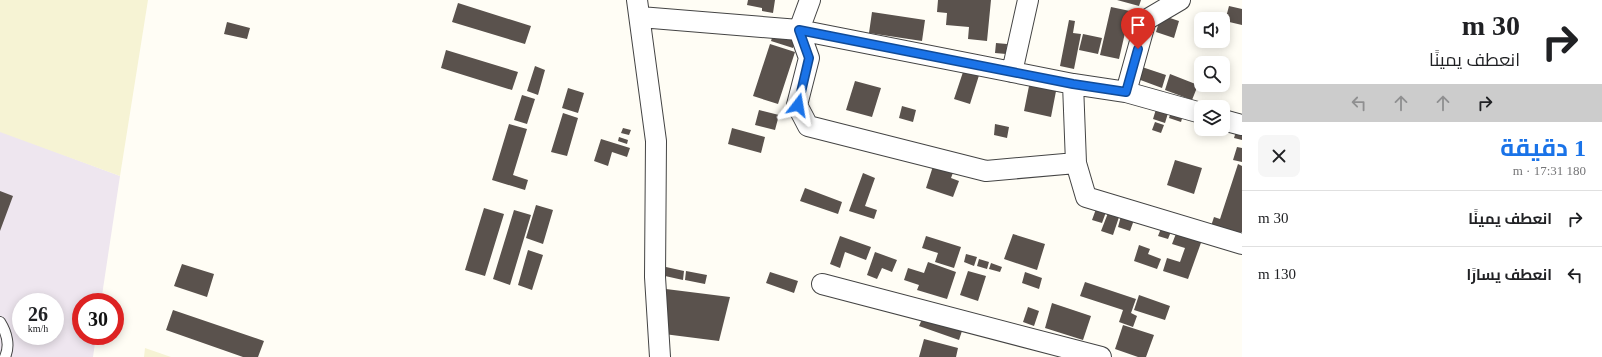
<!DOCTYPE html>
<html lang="ar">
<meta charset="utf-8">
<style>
body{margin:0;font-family:"Times New Roman",Cairo,serif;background:#f6f6f6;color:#202124;direction:rtl;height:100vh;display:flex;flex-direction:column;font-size:15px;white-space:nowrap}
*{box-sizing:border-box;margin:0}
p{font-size:13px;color:#757577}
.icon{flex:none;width:22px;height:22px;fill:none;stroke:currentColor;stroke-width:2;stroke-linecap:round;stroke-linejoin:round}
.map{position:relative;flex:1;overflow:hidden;direction:ltr}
.panel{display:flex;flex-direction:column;background:#fff;width:360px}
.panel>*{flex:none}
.banner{background:#fff;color:#202124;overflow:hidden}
.fabs{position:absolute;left:1194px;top:12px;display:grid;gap:8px}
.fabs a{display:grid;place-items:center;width:36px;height:36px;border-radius:8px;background:#fff;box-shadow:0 2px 10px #0003;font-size:20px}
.speed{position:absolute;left:12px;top:293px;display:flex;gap:8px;font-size:20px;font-weight:700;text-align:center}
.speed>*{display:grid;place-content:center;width:52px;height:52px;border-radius:50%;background:#fff;box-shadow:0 2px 10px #0003;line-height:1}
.speed small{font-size:10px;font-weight:400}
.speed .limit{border:6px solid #d22;background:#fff;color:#111}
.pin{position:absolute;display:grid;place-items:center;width:34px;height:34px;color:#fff;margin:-41px -17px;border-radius:50% 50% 50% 0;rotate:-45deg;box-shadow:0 0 4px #0007}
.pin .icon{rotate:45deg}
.me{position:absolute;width:44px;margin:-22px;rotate:14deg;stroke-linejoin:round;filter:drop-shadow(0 0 3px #0008)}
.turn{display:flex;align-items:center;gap:14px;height:84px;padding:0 16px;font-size:18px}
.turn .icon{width:52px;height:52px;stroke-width:2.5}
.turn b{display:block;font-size:28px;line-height:34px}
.lanes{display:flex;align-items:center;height:38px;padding:0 16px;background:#0003;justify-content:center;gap:20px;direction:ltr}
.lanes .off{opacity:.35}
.round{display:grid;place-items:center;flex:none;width:42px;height:42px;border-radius:8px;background:#f6f6f6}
.summary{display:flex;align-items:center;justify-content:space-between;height:68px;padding:0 16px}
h1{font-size:24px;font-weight:700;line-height:30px;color:#1a73e8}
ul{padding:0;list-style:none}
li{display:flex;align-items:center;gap:12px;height:56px;padding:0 16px;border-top:1px solid #e0e0e0}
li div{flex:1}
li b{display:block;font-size:15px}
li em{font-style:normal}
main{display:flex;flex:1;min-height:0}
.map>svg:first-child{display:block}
.industrial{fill:#eee6ef;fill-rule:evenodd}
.farmland{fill:#f6f3d4}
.building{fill:#5a524d}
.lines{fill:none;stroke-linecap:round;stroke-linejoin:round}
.service-casing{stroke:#444;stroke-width:12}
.minor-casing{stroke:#444;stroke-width:22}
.service{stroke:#fff;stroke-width:10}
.minor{stroke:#fff;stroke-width:20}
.route-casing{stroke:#114b97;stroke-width:10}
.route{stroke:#1a73e8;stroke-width:7}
</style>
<main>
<section class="panel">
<div class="banner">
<div class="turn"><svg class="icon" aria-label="right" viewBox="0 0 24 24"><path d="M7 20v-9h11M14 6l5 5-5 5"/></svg><div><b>30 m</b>انعطف يمينًا</div></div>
<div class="lanes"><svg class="icon off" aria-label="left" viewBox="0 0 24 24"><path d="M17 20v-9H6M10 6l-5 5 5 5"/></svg><svg class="icon off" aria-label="ahead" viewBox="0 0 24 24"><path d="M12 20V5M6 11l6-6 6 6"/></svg><svg class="icon off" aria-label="ahead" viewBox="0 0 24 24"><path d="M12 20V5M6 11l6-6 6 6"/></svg><svg class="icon" aria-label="right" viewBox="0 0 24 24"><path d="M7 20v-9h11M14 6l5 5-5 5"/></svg></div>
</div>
<div class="summary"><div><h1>1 دقيقة</h1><p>180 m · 17:31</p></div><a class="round"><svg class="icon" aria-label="close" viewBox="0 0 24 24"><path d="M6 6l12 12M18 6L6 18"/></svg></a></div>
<ul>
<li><svg class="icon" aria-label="right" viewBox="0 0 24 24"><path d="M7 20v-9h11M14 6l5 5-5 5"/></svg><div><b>انعطف يمينًا</b></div><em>30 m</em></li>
<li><svg class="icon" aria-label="left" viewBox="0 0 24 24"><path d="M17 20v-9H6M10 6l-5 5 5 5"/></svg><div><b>انعطف يسارًا</b></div><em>130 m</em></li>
</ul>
</section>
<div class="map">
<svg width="1242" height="357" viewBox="0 0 1242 357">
<rect width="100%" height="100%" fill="#fffdf5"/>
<path class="industrial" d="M0,131L120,176L101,302H81V336H96L93,357H0ZM21,302H55V336H21Z"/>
<path class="farmland" d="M0,0H148L120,176L0,132Z
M145,348L171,357H144Z"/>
<path class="building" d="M748,0H775L773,13L762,11V8L747,5Z
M938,0H991L987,41L968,39L969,27L946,25L947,13L937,12Z
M1117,0H1141L1139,6Z
M458,3L531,26L525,44L452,22Z
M1229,6L1242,9V25L1225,21Z
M1111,7L1130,11L1119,59L1100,55Z
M872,12L925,20L922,41L869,33Z
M1161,15L1179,21L1174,38L1156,32Z
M1069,20L1075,21L1073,33L1081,34L1074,69L1060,66Z
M227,22L250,28L247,39L224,34Z
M774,32L796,39L793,48L771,41Z
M1083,34L1102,38L1098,54L1079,50Z
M996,43L1007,44L1006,54L995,53Z
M770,44L795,52L778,104L753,96Z
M446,50L518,72L512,90L441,68Z
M966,63L981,69L970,104L954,99Z
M535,66L545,70L538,95L527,91Z
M1139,66L1166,75L1162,88L1135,78Z
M1170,74L1198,85L1192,100L1165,90Z
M855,81L881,88L872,117L846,110Z
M1030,81L1057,86L1051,117L1024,111Z
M568,88L584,93L578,113L562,108Z
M522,95L535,99L527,124L514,120Z
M902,106L916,110L913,122L899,118Z
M1157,106L1169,110L1165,123L1153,119Z
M1172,108L1184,112L1181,122L1169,118Z
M759,110L779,115L775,130L755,125Z
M563,113L578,118L567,156L551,152Z
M1155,122L1164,125L1161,133L1152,130Z
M509,124L527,129L513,175L528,180L525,190L492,180Z
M995,124L1009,127L1007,138L994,135Z
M623,128L631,130L629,135L621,133Z
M732,128L765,137L761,153L728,144Z
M1237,128L1242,129V140L1234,138Z
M619,137L628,140L627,144L618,141Z
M601,139L630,148L627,157L612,152L608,166L594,161Z
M1237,147L1242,148V162L1233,160Z
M1175,160L1202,168L1194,194L1167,185Z
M934,163L954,170L951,178L959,181L953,197L926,188Z
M1238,164L1242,166V232H1240L1239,234L1211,226L1214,217L1220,219Z
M863,173L875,178L865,206L877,210L874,219L849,211Z
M805,188L842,202L838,214L800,201Z
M0,191L13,196L0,231Z
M536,205L553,210L543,244L526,238Z
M484,208L504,214L485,276L465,270Z
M1096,209L1106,212L1102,223L1092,220Z
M514,210L531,215L510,285L493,279Z
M1108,213L1119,217L1113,235L1101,231Z
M1121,216L1134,220L1130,231L1118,227Z
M1162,226L1172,229L1168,239L1158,236Z
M1177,231L1202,240L1188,279L1163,271L1167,258L1180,262L1185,248L1172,244Z
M1013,234L1045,244L1037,270L1004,259Z
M840,236L871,247L866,260L845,252L840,268L830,264Z
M926,236L961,247L954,268L935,262L938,253L922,248Z
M1139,245L1150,249L1148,254L1161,259L1157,269L1134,261Z
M528,250L543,255L532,290L518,285Z
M875,252L897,260L892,272L882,268L877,279L867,275Z
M966,254L977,257L974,266L964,262Z
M979,259L989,262L987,269L977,266Z
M928,262L956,272L947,299L917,290L919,285L904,280L908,268L924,273Z
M991,263L1002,267L1000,272L989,269Z
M182,264L214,274L207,297L174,286Z
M666,267L684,271L683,280L665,276Z
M686,271L707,275L705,284L685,280Z
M968,271L986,276L978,301L960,295Z
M770,272L798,281L794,293L766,283Z
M1025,272L1042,278L1039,289L1022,283Z
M1085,282L1136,299L1131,313L1137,316L1133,327L1119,322L1123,310L1080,296Z
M666,289L730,297L719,341L664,334Z
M1139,295L1170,306L1165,320L1134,310Z
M1052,303L1091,316L1083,340L1045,328Z
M1028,307L1039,311L1034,326L1023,322Z
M173,310L264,341L258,357H243L166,330Z
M923,317L962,331L959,340L919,326Z
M1123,325L1154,335L1146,357H1138L1115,349Z
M924,339L958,348L956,357H919Z"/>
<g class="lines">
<g class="service-casing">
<path id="service" d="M0,322C7,333 10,346 5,357"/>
</g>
<g class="minor-casing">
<path id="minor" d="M637,0L656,141L655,277L660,357
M640,17L799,30L810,0
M799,30L809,58L797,105L808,126L986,171L1076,163L1086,197L1242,244
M799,30L1073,84
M1012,72L1028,0
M1126,92L1201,113
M1223,120L1242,125
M1076,163L1073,84L1126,92L1146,20L1180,0
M822,284L1101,357"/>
</g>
<use href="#service" class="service"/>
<use href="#minor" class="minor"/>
</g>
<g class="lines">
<g class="route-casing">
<path id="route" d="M798,105L809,58L799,30L1073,84L1126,92L1138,49"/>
</g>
<use href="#route" class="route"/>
</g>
</svg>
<div class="fabs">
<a><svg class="icon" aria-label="sound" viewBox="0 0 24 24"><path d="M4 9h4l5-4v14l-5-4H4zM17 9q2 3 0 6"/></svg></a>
<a><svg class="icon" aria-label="search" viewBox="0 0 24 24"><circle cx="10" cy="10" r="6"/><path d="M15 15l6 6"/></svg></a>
<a><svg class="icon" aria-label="layers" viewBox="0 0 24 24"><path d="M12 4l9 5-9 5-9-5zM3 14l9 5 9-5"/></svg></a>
</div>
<div class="speed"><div>26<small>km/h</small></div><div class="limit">30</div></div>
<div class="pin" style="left:1138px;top:49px;background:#d93025"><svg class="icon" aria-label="arrive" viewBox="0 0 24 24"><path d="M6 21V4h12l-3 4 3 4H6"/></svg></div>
<svg class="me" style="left:798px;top:105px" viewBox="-20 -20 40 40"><path d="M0-17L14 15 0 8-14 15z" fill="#1a73e8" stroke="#fff" stroke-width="4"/></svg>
</div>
</main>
